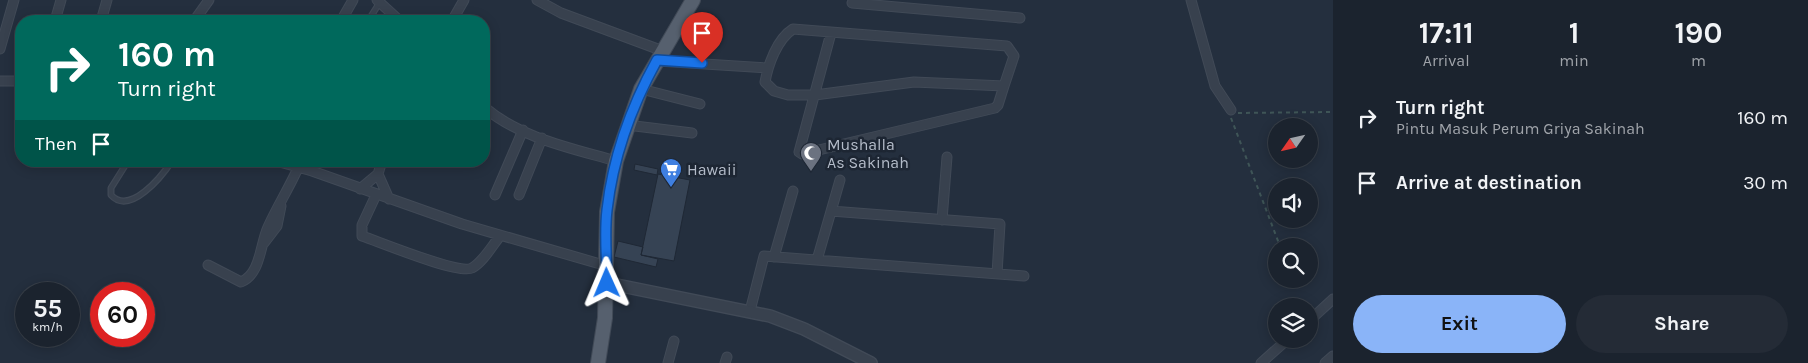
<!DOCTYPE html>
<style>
body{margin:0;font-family:Karla,sans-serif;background:#242b36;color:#f1f3f6;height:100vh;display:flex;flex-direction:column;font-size:19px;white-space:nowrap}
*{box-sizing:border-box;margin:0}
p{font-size:16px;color:#a0a4aa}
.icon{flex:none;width:28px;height:28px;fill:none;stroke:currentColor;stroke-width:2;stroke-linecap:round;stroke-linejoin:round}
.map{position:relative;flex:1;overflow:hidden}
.drawer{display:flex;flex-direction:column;background:#1b232e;width:475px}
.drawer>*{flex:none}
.top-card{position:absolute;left:15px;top:15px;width:475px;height:152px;border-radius:20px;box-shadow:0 2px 12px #0003,0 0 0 1px #39404a;background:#00695c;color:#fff;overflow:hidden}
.needle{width:32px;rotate:236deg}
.tools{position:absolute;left:1268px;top:118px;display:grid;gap:10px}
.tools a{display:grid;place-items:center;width:50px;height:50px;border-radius:50%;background:#1b232e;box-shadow:0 2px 12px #0003,0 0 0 1px #39404a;font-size:25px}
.speed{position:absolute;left:15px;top:282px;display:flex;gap:10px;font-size:25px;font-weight:700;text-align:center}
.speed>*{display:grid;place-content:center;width:65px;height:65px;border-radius:50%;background:#1b232e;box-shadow:0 2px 12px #0003,0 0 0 1px #39404a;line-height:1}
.speed small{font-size:12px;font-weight:400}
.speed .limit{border:8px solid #d22;background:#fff;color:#111}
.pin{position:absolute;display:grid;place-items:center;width:42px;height:42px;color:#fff;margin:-51px -21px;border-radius:50% 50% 50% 0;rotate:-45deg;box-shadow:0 0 5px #0007}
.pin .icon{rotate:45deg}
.me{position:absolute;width:55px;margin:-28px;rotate:359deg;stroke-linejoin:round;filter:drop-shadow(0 0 4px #0008)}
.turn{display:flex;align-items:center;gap:18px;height:105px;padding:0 20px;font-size:22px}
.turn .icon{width:65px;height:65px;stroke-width:2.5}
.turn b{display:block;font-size:35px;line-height:42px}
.then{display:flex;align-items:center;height:48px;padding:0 20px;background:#0003;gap:10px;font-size:19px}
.eta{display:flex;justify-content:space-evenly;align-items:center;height:85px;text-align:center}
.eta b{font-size:30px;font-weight:700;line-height:35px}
.primary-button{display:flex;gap:10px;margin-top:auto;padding:10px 20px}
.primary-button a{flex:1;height:58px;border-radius:30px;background:#8ab4f8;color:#111;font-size:20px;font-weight:700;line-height:58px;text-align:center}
.primary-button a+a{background:#242b36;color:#f1f3f6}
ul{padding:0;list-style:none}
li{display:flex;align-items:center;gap:15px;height:65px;padding:0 20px}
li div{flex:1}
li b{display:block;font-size:19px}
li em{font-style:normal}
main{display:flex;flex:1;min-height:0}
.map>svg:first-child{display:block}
.building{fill:#364354;stroke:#1f2835}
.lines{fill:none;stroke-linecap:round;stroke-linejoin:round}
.service-casing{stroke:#414a57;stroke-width:7}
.minor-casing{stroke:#414a57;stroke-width:11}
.tertiary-casing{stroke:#414a57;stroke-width:14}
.primary-casing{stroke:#414a57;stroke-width:16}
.path{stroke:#3f5557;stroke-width:2;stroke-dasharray:4 4;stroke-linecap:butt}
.service{stroke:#38414e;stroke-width:4.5}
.minor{stroke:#38414e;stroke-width:9}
.tertiary{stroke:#38414e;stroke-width:11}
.primary{stroke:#56606e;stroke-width:14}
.route-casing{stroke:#114b97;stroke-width:12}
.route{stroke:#1a73e8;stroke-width:9}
.labels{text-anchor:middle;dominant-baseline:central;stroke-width:5;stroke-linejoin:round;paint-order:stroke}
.poi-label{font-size:16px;fill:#b4bcc9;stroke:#1d2633;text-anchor:start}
</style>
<main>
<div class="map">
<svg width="1333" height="363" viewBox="0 0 1333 363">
<rect width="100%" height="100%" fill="#242f3e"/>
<path class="building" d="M635,164L658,169L657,175L634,170Z
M658,174L690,180L674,261L641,255Z
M618,241L643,247L641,255L658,259L656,267L614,257Z"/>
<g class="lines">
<g class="service-casing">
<path id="service" d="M368,21L380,2
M384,21L391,14
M128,161L111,188V195C130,216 162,176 172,161"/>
</g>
<g class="minor-casing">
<path id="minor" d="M377,0L400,21
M537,0L561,13L663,51
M1191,0L1215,86L1231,110
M852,3L1020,18
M55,21L61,0
M101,21L107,0
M194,21L209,0
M341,21L353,0
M452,21L464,0
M793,29L1007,46L1014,56L1004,86L914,82L815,95H788L774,91L765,82C768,65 777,39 793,29Z
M831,33L799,152L802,154L995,108L998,105L1004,86
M0,49L14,0
M657,61L767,68
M0,81H21
M641,89L700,104
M484,107C520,138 571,148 616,161
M627,125L692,133
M276,161L312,171L462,224L607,266
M382,161L378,174L389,199
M360,189L378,174
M376,195L362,225V236C380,242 459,275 472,268C483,262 492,246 500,236
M495,195L523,130
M519,195L542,138
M831,211L1000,224L997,274
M942,220L947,157
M264,243L277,226L281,206
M774,257L793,191
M817,260L840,180
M208,265L241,282C261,274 260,244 268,227C277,207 289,188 298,168
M750,311L764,256L1024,276
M1309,321L1333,299
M668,363L674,341
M725,363L727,357
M1261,363L1288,339
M1325,363L1333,356"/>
</g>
<g class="tertiary-casing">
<path id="tertiary" d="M607,283L770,316L804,329L871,363"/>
</g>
<g class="primary-casing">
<path id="primary" d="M598,363L605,318L607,212L616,161L641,89L693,0"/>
</g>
<path class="path" d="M1238,113L1333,112
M1231,118L1280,246"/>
<use href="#service" class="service"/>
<use href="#minor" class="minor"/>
<use href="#tertiary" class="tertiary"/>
<use href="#primary" class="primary"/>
</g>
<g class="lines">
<g class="route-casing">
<path id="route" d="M607,283C607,259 604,234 607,210C613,157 631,107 657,60L702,63"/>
</g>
<use href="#route" class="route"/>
</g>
<defs>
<g id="mosque-pin" transform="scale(1.125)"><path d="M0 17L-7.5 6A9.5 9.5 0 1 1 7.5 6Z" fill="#6b7280" stroke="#1d2633"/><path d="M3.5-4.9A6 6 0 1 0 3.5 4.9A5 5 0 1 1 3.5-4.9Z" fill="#fff"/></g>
<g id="supermarket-pin" transform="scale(1.125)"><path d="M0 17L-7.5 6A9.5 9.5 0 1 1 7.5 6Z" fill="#3f7fe0" stroke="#1d2633"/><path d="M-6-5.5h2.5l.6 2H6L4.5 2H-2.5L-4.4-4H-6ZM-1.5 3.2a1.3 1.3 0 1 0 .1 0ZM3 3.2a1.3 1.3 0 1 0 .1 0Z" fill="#fff"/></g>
</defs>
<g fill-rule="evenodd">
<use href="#mosque-pin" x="811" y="153"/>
<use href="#supermarket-pin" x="671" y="169"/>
</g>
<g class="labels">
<g class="poi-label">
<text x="827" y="144">Mushalla<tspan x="827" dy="18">As Sakinah</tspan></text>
<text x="687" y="169">Hawaii</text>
</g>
</g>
</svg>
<div class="tools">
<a><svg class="needle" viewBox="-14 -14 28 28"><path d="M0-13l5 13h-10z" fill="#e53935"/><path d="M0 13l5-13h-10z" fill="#a0a4aa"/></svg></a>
<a><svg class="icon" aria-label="sound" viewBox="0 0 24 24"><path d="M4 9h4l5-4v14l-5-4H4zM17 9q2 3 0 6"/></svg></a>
<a><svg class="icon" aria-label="search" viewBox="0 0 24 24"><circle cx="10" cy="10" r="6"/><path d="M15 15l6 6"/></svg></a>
<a><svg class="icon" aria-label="layers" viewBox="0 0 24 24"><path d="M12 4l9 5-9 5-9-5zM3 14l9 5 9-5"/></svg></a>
</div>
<div class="speed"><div>55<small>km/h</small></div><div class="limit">60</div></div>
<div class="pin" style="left:702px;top:63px;background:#d93025"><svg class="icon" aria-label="arrive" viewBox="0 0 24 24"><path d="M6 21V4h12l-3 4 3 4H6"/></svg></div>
<svg class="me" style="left:607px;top:283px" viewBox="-20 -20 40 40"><path d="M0-17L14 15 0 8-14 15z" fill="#1a73e8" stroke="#fff" stroke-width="4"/></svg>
<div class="top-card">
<div class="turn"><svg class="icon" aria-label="right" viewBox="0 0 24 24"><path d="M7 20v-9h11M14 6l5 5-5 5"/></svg><div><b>160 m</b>Turn right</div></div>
<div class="then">Then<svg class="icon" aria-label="arrive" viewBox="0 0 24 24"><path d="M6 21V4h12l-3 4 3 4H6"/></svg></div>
</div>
</div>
<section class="drawer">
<div class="eta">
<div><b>17:11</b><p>Arrival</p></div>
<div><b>1</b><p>min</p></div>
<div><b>190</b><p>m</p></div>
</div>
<ul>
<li><svg class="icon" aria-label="right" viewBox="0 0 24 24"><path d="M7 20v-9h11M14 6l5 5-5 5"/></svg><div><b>Turn right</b><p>Pintu Masuk Perum Griya Sakinah</p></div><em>160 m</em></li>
<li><svg class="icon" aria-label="arrive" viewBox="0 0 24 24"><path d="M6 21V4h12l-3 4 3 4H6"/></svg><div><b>Arrive at destination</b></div><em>30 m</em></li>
</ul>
<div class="primary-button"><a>Exit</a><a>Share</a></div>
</section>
</main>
